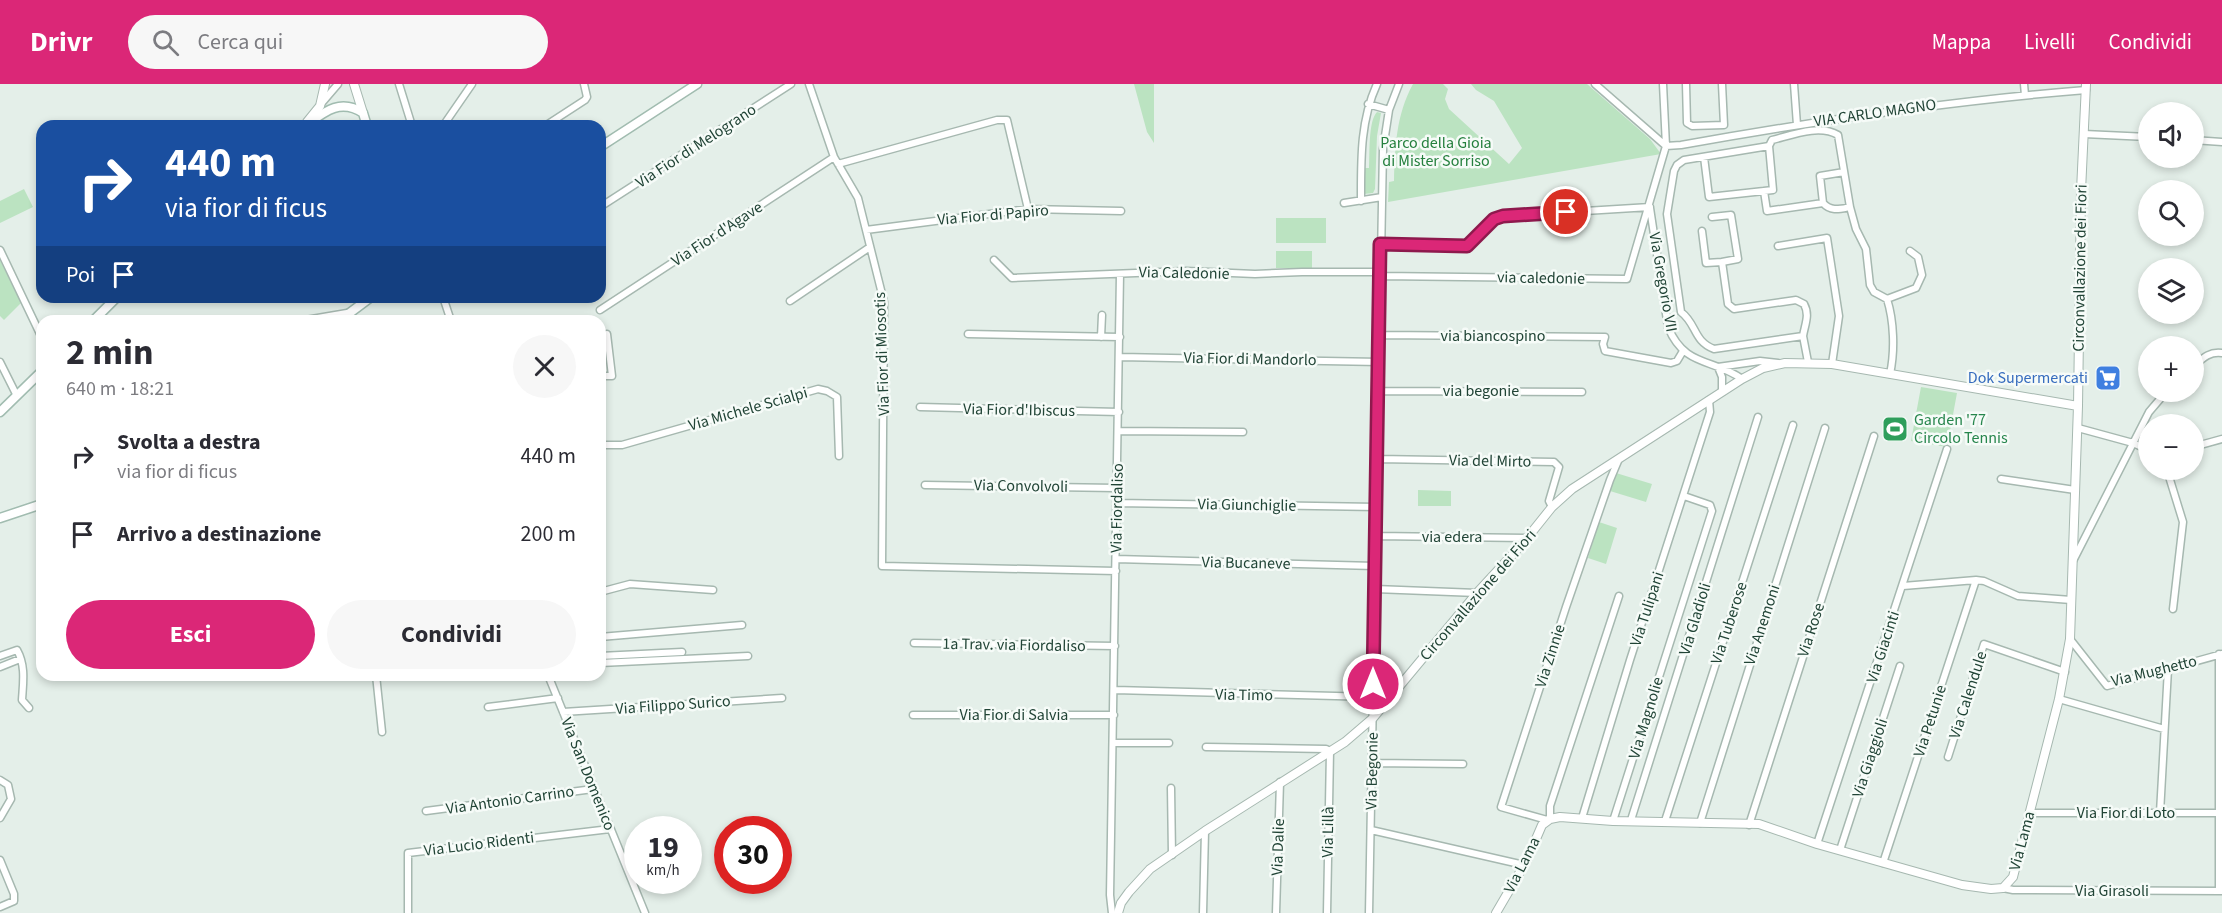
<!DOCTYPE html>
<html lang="it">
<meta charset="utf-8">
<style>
body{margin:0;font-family:"Source Sans 3",sans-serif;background:#f7f7f7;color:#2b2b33;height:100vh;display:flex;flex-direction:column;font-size:22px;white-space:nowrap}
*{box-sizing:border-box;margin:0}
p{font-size:20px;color:#7c7c81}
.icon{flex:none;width:33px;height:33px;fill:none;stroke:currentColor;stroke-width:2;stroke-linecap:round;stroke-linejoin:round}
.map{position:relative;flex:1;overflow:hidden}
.panel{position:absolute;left:36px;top:231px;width:570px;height:366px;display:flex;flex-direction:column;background:#fff;border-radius:18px;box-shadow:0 3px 9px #0003}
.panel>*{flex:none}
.top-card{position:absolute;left:36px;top:36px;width:570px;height:183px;border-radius:18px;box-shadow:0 3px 9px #0003;background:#1a4fa0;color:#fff;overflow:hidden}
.fabs{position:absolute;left:2138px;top:18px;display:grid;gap:12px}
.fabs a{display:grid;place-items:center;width:66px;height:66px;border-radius:50%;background:#fff;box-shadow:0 3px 9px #0003;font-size:30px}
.speed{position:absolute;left:624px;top:732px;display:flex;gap:12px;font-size:30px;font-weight:700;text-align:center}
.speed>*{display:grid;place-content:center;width:78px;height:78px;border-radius:50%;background:#fff;box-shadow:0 3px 9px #0003;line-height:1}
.speed small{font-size:15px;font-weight:400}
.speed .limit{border:9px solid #d22;background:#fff;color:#111}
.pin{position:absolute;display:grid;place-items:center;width:51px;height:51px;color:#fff;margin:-26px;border:3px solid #fff;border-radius:50%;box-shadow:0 2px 6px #0007}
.me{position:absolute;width:66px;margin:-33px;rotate:0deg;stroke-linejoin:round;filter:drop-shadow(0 0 4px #0008)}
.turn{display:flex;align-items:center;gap:21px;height:126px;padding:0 30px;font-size:27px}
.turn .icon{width:78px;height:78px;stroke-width:2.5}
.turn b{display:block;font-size:42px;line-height:51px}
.then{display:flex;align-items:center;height:57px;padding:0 30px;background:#0003;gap:12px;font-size:22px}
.round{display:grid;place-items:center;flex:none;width:63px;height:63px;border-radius:32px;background:#f7f7f7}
.overview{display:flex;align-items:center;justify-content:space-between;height:102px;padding:0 30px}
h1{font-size:36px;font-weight:700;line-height:45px}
.action{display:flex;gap:12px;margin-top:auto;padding:12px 30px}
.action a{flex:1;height:69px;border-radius:36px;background:#db2777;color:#fff;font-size:24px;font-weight:700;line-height:69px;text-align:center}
.action a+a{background:#f7f7f7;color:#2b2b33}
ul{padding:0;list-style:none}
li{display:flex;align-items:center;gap:18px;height:78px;padding:0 30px}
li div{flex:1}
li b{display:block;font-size:22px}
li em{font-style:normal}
header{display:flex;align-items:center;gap:36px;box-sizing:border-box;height:84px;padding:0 30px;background:#db2777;color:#fff}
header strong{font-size:28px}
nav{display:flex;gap:33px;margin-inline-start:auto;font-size:21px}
.search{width:420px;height:54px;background:#f7f7f7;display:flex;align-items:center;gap:15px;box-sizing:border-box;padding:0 21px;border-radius:33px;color:#7c7c81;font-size:22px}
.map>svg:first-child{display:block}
.green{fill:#bbe3c1}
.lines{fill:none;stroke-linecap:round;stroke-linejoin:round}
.minor-casing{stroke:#a6b8b0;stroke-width:9}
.tertiary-casing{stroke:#a6b8b0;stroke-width:10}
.secondary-casing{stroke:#a1bcb0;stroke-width:11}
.minor{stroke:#fff;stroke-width:6}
.tertiary{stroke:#fff;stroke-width:8}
.secondary{stroke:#fff;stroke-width:8}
.route-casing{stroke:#8e194d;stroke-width:15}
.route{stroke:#db2777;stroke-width:10}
.labels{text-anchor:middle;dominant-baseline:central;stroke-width:5;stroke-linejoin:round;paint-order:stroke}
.street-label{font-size:16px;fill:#214436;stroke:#f6fbf8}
.park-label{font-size:16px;fill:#25803e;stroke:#f6fbf8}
.shop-label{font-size:16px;fill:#366cbe;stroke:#f6fbf8;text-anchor:end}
.leisure-label{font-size:16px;fill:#27864d;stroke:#f6fbf8;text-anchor:start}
</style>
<header>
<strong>Drivr</strong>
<div class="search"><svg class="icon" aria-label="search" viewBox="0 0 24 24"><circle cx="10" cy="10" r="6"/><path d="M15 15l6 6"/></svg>Cerca qui</div>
<nav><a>Mappa</a><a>Livelli</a><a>Condividi</a></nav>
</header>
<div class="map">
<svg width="2222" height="829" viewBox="0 0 2222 829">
<rect width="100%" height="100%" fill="#e4efe9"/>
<path class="green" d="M1134,0H1154V59L1147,48Z
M1413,0H1443L1448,5L1445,15L1449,25L1509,80L1522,64L1494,17L1476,6L1471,0H1587L1650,55L1661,70L1388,118L1389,98L1394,97C1395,63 1396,31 1413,0Z
M1377,28L1381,29L1377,52L1375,105L1373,109L1364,110L1365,84H1369C1370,70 1368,37 1377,28Z
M24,105L33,123L0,139V117Z
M1276,134H1326V159H1276Z
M1276,167H1312V184H1276Z
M0,176L21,219L4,236L0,232Z
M1921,303L1957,309L1947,363L1911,357Z
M1616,389L1652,400L1646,418L1610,407Z
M1418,406L1451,407V422H1418Z
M1599,438L1617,444L1606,480L1588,474Z"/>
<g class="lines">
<g class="minor-casing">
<path id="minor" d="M399,0L412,42
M809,0L834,73L858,114L884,218L882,482L1116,487
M1595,0L1666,62L1681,61C1815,37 1949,17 2086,6
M1686,0L1687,39L1692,42L1724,41L1722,0
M1794,0L1797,41
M2024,0L2025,11
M1368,20L1389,26
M320,21L338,0
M443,42L472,0
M545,42L585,16L587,13L584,0
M2084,50L2148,53
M2193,56L2222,58
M1704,73L1709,113L1773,106L1769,62
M838,80L997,36H1007L1028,125
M1764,107L1767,127L1823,119L1820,92L1844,88
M1361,117C1361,76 1360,37 1377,0
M1344,119L1382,113
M1823,119C1831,128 1840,125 1850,123
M600,123L791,0
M1650,124L1668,243C1685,284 1713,274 1742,295
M1712,133L1731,131L1738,175L1722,178
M866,146L1028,125L1121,127
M1702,147L1706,179L1722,178L1728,220L1734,225L1796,216L1804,220C1810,231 1805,240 1803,252
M1380,160L1467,162L1494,135L1503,132L1650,123
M1778,162L1827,154L1839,232L1832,280
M0,166L42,254
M994,176L1012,194L1186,187L1255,190L1302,188H1381
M1381,192L1627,195L1666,62L1663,0
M443,213L451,237
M1887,215L1916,204L1922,191L1918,173L1910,167
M790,217L870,163
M600,226L834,73
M300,237L347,229
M968,250L1120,253
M1380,251L1605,253L1603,260L1605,267L1671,279L1677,277L1683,267
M1101,253L1102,231
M1120,273L1380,278
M0,278L17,312
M1808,278L1803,252L1714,265C1693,257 1697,240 1681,228L1667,130L1674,87L1677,81L1684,76L1769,62L1772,56C1792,51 1819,40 1838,51L1850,123L1856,145L1866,165L1870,201L1874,208L1887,215C1894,237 1895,267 1890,290
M2193,283C2202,275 2209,267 2222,269
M600,292H612L607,250
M1379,307L1582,308
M1722,308V293L1718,283L1760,277L1778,279
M920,323L1119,328
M2078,344L2133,359L2148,366
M1119,347L1243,348
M600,361H622L818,305L827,307L837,313L839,372
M2193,363L2222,355
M1378,375L1554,378L1559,383L1549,417L1552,423
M2167,386L2183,438L2173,525
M2001,395L2075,406
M925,401L1117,404
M1117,419L1377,423
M1376,452L1528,454
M1116,475L1375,482
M2073,477L2149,328L2166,308
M1903,502L1976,496L1984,497L2018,512L2071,516
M1375,505L1477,509
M600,508L630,500L713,506
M600,553L742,541
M2070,555L2107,602L2222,570
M914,559L1115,562
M0,572L17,566C26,582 23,599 22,616L29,624
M600,572L682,568
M600,579L748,572
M0,583L20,575
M376,591L382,648
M548,591L645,829
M1115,606L1373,613
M2059,615L2164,645
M488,623L558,614
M563,628L782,614
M913,631H1114
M1113,659H1169
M1206,663L1326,665L1330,667L1327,829
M1948,673L1984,560L2065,588
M1372,679L1463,680
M0,696L8,701L11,715L0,734
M1171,704L1172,771
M426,727L593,705
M2030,729H2221
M2160,729L2168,585
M1582,734L1630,576L1710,328L1709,316
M1550,735V722L1619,512
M1547,736L1501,723L1566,523L1610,396L1618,377
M1631,736L1758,333
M1613,737L1712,427L1710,421L1684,412
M1665,737L1793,341
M1700,739L1825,344
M1749,741L1874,352
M1371,746L1524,781
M1817,760L1947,365
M1840,766L1900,582
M0,776L14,810V817L0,823
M1883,779L1976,496
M2003,804L2013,806L2221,807
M2219,807V570
M408,829V769L610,745
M1112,829L1110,811L1111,751L1120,190
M1203,829L1205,747
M1276,829L1280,698
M1369,829L1383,65L1389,26L1399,0"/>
</g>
<g class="tertiary-casing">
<path id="tertiary" d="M354,0L363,29
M307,38L320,22L325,0
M1118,829L1121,819L1129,808L1150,785L1205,747L1345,658L1373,634L1477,509L1524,458L1552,423L1572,405L1742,295L1763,284L1785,279L1832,280L2078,322L2081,107L2086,0
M1496,829L1527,776L1542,741L1550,735L1560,733L1613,737L1759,740L1817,760L1962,801L1991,805L2003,804L2013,793L2059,615L2070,555L2078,322"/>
</g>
<g class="secondary-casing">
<path id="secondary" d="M305,42C324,28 340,14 363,29L367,42
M600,63L697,0
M93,237L117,213
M339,237L371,213
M0,328L42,287
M0,434L42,420"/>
</g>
<use href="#minor" class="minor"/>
<use href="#tertiary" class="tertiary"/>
<use href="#secondary" class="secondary"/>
</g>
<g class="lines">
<g class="route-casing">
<path id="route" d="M1373,600L1380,160L1467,162L1494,135L1503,132L1566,128"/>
</g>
<use href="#route" class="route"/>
</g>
<defs>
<g id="supermarket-square" transform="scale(1.35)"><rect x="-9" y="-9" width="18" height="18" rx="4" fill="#3f7fe0" stroke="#f6fbf8"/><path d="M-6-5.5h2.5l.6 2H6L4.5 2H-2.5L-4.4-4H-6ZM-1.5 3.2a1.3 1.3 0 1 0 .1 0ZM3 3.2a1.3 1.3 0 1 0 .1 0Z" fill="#fff"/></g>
<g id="stadium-square" transform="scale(1.35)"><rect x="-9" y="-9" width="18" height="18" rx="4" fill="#2e9e5b" stroke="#f6fbf8"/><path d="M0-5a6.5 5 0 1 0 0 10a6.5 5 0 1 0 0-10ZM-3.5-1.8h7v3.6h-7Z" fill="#fff"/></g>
</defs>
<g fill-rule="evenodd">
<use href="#supermarket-square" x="2108" y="294"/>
<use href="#stadium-square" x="1895" y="345"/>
</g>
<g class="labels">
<g class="street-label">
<text transform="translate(1875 29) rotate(-8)">VIA CARLO MAGNO</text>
<text transform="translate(696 62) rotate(-33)">Via Fior di Melograno</text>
<text transform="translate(993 131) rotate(-5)">Via Fior di Papiro</text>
<text transform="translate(717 150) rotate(-33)">Via Fior d'Agave</text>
<text transform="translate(2080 184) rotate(-89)">Circonvallazione dei Fiori</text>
<text transform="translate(1184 189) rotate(1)">Via Caledonie</text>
<text transform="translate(1541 194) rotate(1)">via caledonie</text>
<text transform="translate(1663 198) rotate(80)">Via Gregorio VII</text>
<text x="1493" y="252">via biancospino</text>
<text transform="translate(882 270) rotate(-92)">Via Fior di Miosotis</text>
<text transform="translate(1250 275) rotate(1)">Via Fior di Mandorlo</text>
<text x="1481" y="307">via begonie</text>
<text transform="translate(748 325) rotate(-16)">Via Michele Scialpi</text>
<text transform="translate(1019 326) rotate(1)">Via Fior d'Ibiscus</text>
<text transform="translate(1490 377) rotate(1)">Via del Mirto</text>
<text transform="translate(1021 402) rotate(1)">Via Convolvoli</text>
<text transform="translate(1247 421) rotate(1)">Via Giunchiglie</text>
<text transform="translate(1117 424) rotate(-89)">Via Fiordaliso</text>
<text x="1452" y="453">via edera</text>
<text transform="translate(1246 479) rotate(1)">Via Bucaneve</text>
<text transform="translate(1478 511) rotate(-49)">Circonvallazione dei Fiori</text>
<text transform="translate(1647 525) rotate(-72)">Via Tulipani</text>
<text transform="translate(1695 535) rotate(-73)">Via Gladioli</text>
<text transform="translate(1729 539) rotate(-72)">Via Tuberose</text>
<text transform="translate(1762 541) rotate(-72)">Via Anemoni</text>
<text transform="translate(1811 546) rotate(-72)">Via Rose</text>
<text transform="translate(1014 561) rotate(1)">1a Trav. via Fiordaliso</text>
<text transform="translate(1883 563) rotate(-72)">Via Giacinti</text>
<text transform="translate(1550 572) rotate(-72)">Via Zinnie</text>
<text transform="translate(2154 587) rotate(-14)">Via Mughetto</text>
<text transform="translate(1244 611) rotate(1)">Via Timo</text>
<text transform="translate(1968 611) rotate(-72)">Via Calendule</text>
<text transform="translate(673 621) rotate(-4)">Via Filippo Surico</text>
<text x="1014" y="631">Via Fior di Salvia</text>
<text transform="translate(1646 634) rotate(-73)">Via Magnolie</text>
<text transform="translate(1930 637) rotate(-72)">Via Petunie</text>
<text transform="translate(1870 674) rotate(-72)">Via Giaggioli</text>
<text transform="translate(1372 687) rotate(-89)">Via Begonie</text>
<text transform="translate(588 690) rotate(68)">Via San Domenico</text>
<text transform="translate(510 716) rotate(-8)">Via Antonio Carrino</text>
<text x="2126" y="729">Via Fior di Loto</text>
<text transform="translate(1328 748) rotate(-89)">Via Lillà</text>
<text transform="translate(2022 757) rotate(-75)">Via Lama</text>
<text transform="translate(479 760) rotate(-7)">Via Lucio Ridenti</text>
<text transform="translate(1278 763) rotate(-88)">Via Dalie</text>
<text transform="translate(1522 781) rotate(-63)">Via Lama</text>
<text x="2112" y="807">Via Girasoli</text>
</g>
<g class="park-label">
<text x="1436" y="59">Parco della Gioia<tspan x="1436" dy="18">di Mister Sorriso</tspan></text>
</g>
<g class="shop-label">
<text x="2088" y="294">Dok Supermercati</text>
</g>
<g class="leisure-label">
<text x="1914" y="336">Garden '77<tspan x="1914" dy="18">Circolo Tennis</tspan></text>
</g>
</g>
</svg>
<div class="fabs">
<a><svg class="icon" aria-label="sound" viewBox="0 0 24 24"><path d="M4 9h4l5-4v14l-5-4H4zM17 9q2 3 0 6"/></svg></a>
<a><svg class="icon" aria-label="search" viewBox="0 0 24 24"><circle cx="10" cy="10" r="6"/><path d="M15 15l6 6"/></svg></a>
<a><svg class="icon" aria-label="layers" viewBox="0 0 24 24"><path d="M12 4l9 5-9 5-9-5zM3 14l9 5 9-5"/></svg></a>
<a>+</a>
<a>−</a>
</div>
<div class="speed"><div>19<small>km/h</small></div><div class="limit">30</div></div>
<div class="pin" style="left:1566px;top:128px;background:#d93025"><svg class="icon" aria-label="arrive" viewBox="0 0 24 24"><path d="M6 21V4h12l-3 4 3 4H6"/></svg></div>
<svg class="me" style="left:1373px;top:600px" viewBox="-20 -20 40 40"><circle r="17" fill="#db2777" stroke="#fff" stroke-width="3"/><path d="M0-11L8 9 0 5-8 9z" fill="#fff"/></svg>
<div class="top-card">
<div class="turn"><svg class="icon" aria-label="right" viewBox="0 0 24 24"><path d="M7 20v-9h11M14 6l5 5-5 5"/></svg><div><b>440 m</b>via fior di ficus</div></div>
<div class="then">Poi<svg class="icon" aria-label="arrive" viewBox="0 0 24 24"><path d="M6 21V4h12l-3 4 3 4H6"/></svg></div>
</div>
<section class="panel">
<div class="overview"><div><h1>2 min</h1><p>640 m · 18:21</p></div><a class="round"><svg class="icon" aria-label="close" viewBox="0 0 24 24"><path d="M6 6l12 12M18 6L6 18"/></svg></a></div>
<ul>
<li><svg class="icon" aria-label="right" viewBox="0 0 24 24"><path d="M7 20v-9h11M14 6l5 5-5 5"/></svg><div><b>Svolta a destra</b><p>via fior di ficus</p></div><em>440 m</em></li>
<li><svg class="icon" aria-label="arrive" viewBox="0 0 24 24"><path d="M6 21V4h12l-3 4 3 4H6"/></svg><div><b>Arrivo a destinazione</b></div><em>200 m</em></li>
</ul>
<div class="action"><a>Esci</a><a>Condividi</a></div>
</section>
</div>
